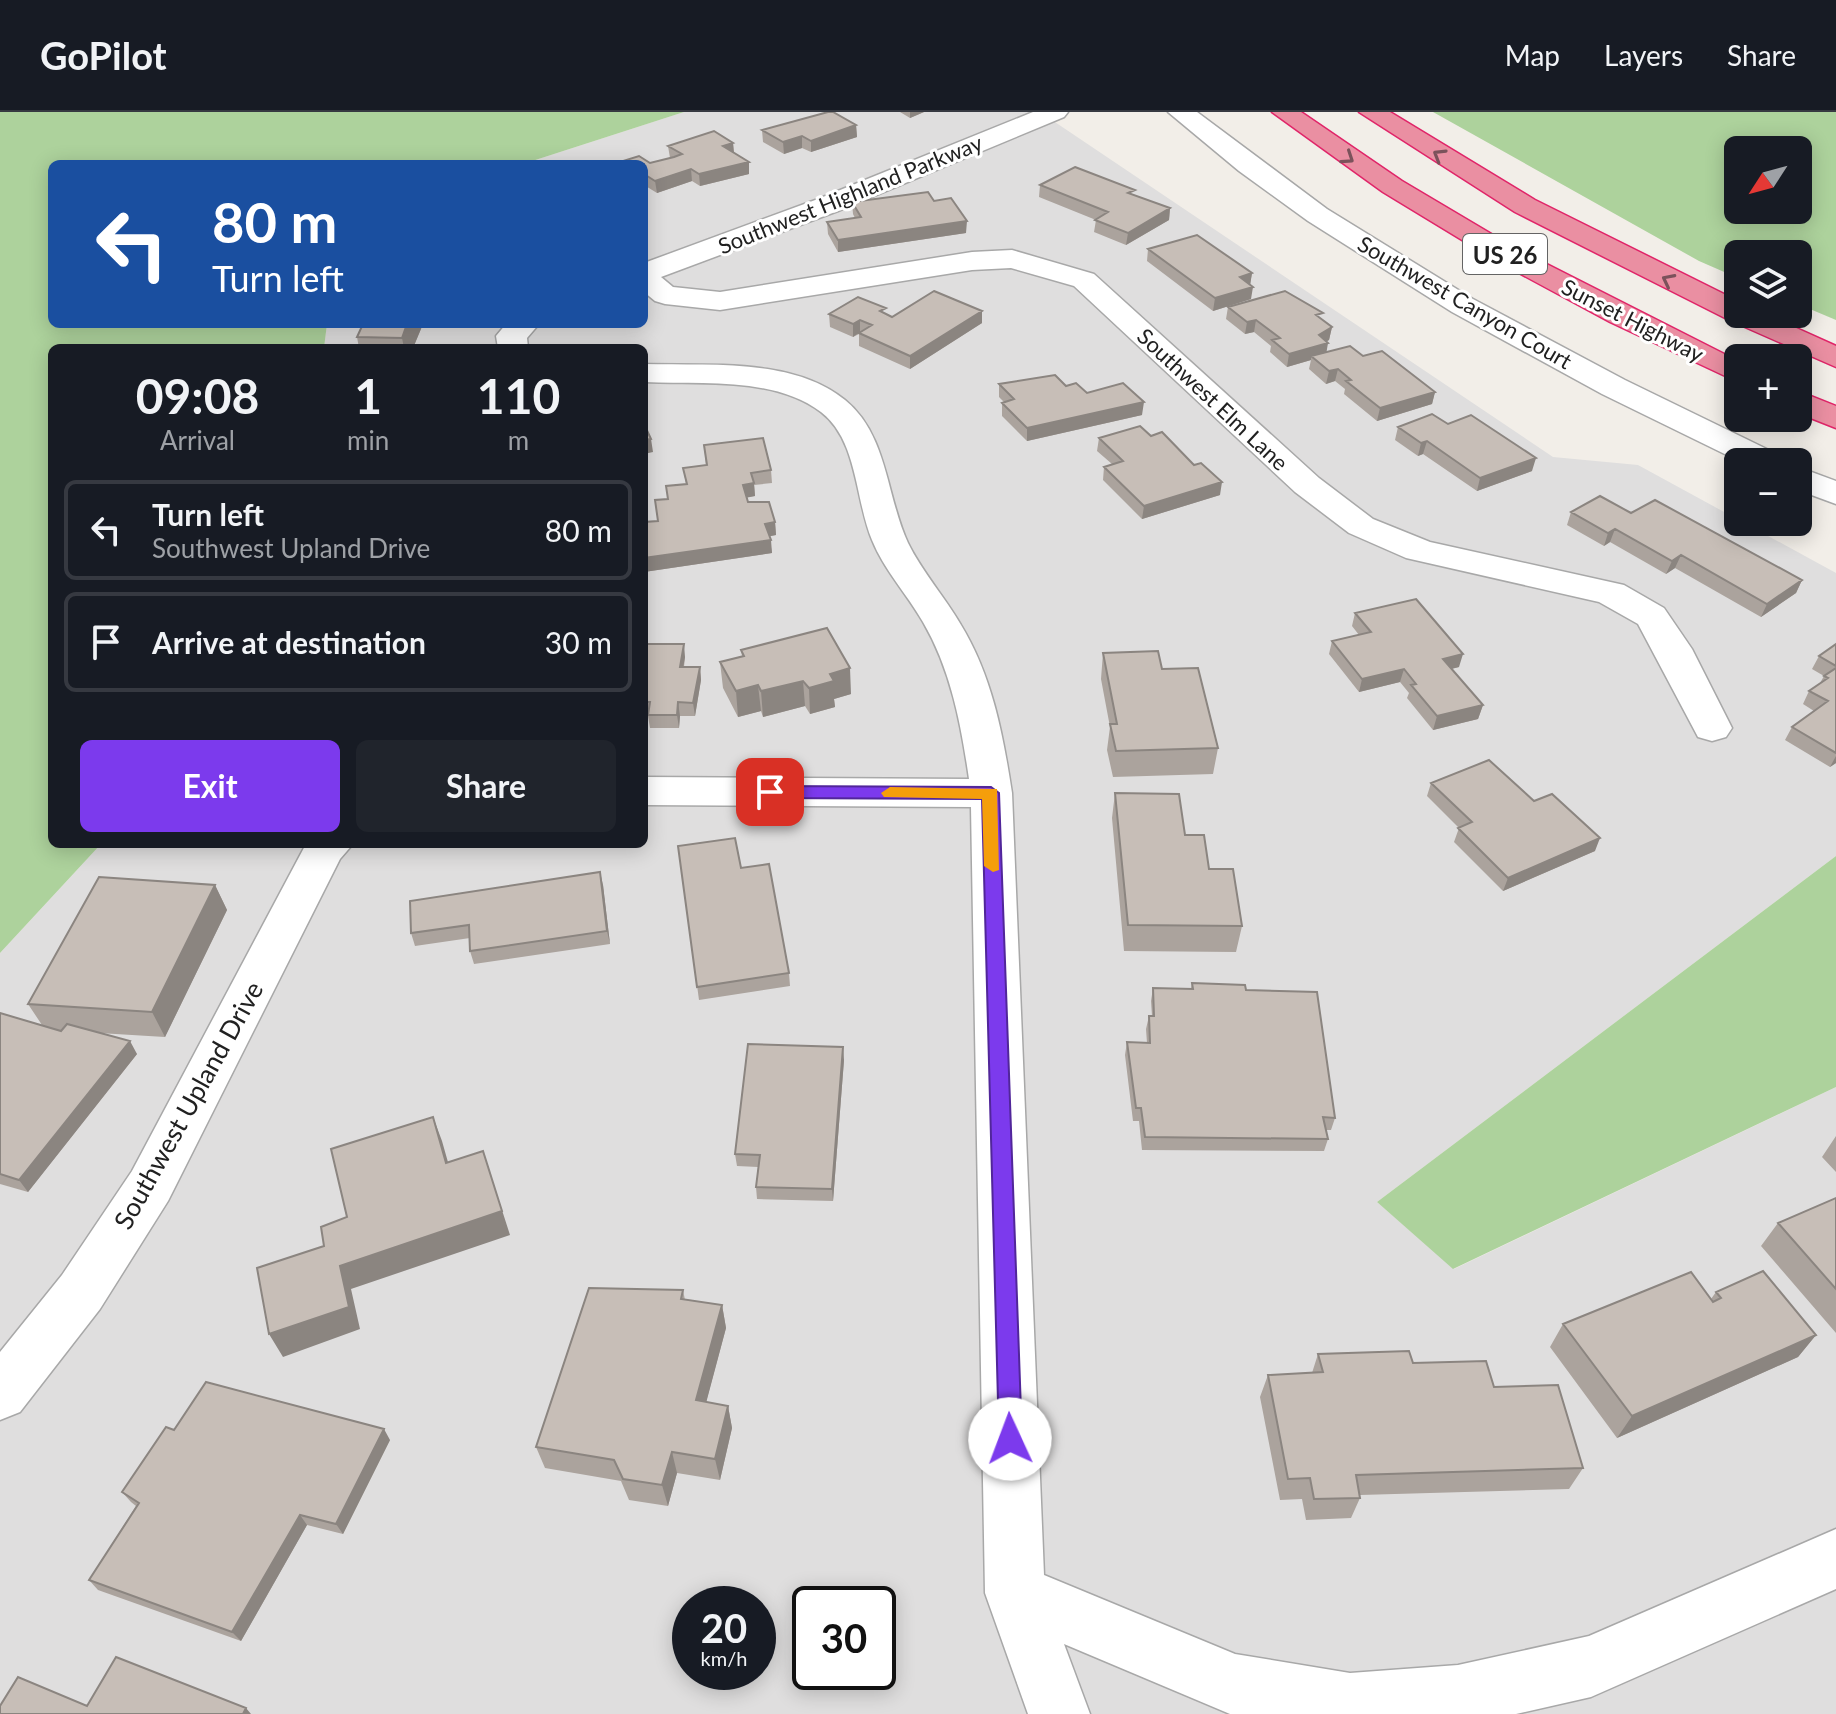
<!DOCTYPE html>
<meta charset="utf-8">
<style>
body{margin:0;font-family:Lato,sans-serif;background:#20242c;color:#f1f3f6;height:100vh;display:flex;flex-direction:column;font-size:30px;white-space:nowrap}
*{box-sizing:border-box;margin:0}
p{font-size:26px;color:#9ea1a6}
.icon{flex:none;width:44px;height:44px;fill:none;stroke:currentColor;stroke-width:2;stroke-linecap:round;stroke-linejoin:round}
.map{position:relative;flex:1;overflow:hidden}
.drawer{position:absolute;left:48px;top:232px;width:600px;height:504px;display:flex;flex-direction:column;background:#171b24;border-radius:12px;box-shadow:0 4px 20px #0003}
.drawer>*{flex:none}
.hud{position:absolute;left:48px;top:48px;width:600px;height:168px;border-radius:12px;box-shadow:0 4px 20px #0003;background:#1a4fa0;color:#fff;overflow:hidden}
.needle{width:52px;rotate:234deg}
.tools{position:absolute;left:1724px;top:24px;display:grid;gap:16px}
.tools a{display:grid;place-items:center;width:88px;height:88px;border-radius:12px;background:#171b24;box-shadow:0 4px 20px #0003;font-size:40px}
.speed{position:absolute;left:672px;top:1474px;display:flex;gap:16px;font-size:40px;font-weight:700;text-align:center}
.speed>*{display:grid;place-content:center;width:104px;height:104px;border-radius:50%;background:#171b24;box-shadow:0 4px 20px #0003;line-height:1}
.speed small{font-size:20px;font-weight:400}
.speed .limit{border:4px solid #111;border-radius:12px;background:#fff;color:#111}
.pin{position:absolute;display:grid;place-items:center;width:68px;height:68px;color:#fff;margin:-34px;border-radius:16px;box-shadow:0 4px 12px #0006}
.me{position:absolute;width:88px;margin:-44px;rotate:358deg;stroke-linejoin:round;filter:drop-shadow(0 0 6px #0008)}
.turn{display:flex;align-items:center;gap:28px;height:168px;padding:0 32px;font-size:36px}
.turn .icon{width:104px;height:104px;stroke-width:2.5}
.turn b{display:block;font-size:56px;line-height:68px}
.eta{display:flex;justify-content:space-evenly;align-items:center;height:136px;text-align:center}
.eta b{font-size:48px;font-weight:700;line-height:56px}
.button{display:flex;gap:16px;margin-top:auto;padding:16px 32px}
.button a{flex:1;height:92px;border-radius:12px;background:#7c3aed;color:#fff;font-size:32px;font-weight:700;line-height:92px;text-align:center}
.button a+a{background:#20242c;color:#f1f3f6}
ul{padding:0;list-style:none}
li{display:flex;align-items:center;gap:24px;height:100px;margin:0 16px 12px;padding:0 16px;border:4px solid #363941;border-radius:12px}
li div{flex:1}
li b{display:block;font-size:30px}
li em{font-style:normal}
header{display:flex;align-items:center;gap:48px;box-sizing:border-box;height:112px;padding:0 40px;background:#171b24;border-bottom:2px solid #363941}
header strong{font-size:38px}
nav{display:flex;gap:44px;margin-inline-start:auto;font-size:28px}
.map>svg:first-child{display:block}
.residential{fill:#dfdede;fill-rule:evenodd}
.forest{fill:#add29c;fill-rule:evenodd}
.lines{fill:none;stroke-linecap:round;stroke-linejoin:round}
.minor-casing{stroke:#a8a8a8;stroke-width:3}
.tertiary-casing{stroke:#a8a8a8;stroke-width:3}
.motorway-casing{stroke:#e02569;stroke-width:3}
.minor{fill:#fff;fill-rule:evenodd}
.tertiary{fill:#fff;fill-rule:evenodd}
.motorway{fill:#ea8fa2;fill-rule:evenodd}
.wall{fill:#aba39d}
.shaded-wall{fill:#8b8580}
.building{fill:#c7beb7;stroke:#8b8580;stroke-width:2}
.oneway{stroke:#7b525b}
.route{fill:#7c3aed;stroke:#51269a;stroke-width:2}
.slow{fill:#f59e0b}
.labels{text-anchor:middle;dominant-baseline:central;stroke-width:6;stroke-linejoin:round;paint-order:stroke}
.far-street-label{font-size:22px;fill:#212121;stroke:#fff}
.shield{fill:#fff;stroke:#646464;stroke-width:2}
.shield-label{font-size:24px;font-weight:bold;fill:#212121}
.street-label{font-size:26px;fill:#212121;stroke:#fff}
</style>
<header>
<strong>GoPilot</strong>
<nav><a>Map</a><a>Layers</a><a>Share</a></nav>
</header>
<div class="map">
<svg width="1836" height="1602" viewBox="0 0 1836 1602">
<rect width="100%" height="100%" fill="#f2eee8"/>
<path class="residential" d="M684,0H1040L1553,345L1638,353L1836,461V744L1377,1090L1454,1157L1836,975V1602H0V841L101,732H644V236H324L327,212H644V52H523ZM690,1492H758V1560H690ZM810,1492H878V1560H810Z"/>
<path class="forest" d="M0,0H684L523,52H52V212H327L324,236H52V732H101L0,841Z
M1433,0H1836V208L1798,192V142H1738V166L1699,149ZM1738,38H1798V98H1738Z
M1836,744V975L1453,1157L1377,1090Z"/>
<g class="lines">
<g class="minor-casing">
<path id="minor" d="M1033,0H1068L1064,5L838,99L661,165L673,175L720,180L972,140L1012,138L1094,162L1319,366L1373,407L1430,430L1624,473L1664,496L1692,537L1732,616L1726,625L1712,629L1698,625L1638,512L1599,490L1406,446L1349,421L1295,380L1074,174L1011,156L972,158L720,198L665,192L655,189L644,180V151L818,87Z
M506,212H539L527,226L528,236H498L496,224Z
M644,252C707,254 793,245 845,288C888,323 886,384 908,431C922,460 945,485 961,513C992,564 1003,622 1012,681L1044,1463L1235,1542L1350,1561L1458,1553L1589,1524L1836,1417V1477L1591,1585L1516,1602H1230L1064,1532L1090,1602H1028L985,1481L971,695L644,693V665L969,667C961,612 951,558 923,510C907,482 884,458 872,428C855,388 858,328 821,300C773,264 701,273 644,270Z
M306,732H353L340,747L168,1089L100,1197L20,1300L0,1308V1240L62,1163L132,1059Z"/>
</g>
<g class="tertiary-casing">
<path id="tertiary" d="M1168,0H1197L1327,97L1473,187L1625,268L1779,343L1784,350H1741L1602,282L1452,200L1308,109L1239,59Z
M1798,355L1836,369V392L1798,378Z"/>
</g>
<g class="motorway-casing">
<path id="motorway" d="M1272,0H1301L1402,69L1515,136L1738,249V270L1610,210L1495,148L1383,80Z
M1359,0H1390L1535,88L1738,189V202H1765L1836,234V255L1729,208L1515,100Z
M1798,279L1836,294V316L1798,301Z"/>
</g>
<use href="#minor" class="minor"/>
<use href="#tertiary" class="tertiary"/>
<use href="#motorway" class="motorway"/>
</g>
<path class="wall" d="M900,0H924L910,6Z
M856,13L857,25L811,40L802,36L784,42L763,30L762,18Z
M733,31L734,41L749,50V62L700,74L692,69L657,81L644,73V52H623V49L650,51L670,46L668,34Z
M1040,73L1134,83L1170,96L1169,108L1126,133L1094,120L1096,108L1039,85Z
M934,89L966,121L838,140L828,122L827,110L855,106L853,102L852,90Z
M1148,137L1252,161L1250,172L1251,187L1213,199L1147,149Z
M1228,195L1322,207L1332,215L1329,228L1327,229L1326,240L1363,244L1435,280L1432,292L1377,309L1344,282L1345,277L1335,269L1326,272L1309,257L1311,248L1287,255L1270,240L1271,234L1254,220L1245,222L1226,207Z
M829,202H886L892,205L982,211L910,257L859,234V222L853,225L830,215Z
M423,212L413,236H359L357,225Z
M999,272L1066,274L1142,303L1027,329L1002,304V291L1004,290L999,285Z
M1398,315L1532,359L1477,379L1423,342L1418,344L1395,328Z
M1099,326L1220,383L1142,407L1103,368L1104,355L1112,352L1097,339Z
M704,333L771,358L772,371L754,373L755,384L747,385L748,390L775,410L776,423L769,424L772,441L644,460V410L658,409L668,387L686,372L683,356L706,353Z
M1571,400L1631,401L1802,468L1796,481L1761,505L1675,456L1666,462L1610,430L1604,434L1567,413Z
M1355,501L1459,555L1451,557L1483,593L1478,607L1433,618L1407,586L1409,581L1400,570L1359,580L1329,542L1332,529L1359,523L1352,514Z
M644,532L685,545L684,555H700L701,568L695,604H680L679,616H650L648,604H644Z
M1836,532V651L1830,655L1785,628L1792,615L1814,599L1803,592L1809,579L1820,571L1824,564L1812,557L1819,544Z
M741,538L851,582L834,587L835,595L810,602L805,594L763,605L761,599L738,605L723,576L720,550L742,544Z
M1103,541L1162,557L1218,636L1213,662L1113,665L1107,638L1110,615L1101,567Z
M1431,671L1534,689L1595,739L1503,779L1454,730L1459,716L1427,684Z
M1115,681L1185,723L1209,757L1242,814L1236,840L1124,839L1112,706Z
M678,734L741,756L789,861L790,874L699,888Z
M215,773L227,798L165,925L99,921L137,942L28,1080L0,1072V901L42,913L28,892Z
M603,773L610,832L474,852L470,839V826L415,834L411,821Z
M1192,871L1246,878L1335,1006L1331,1018H1326L1328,1027L1324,1039L1142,1038L1139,1009H1133L1125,943L1127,930L1147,931L1146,917L1149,904H1152L1151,889L1153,876L1191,877Z
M844,948L833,1089L757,1087L756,1075L758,1055L737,1054L735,1042Z
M1836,1024V1060L1822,1045Z
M1836,1086V1221L1761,1134L1778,1111Z
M683,1178L685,1188L722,1193L726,1216L706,1290L728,1294L732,1316L720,1368L677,1361L668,1394L629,1388L621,1369L545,1356L536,1335Z
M1716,1180L1816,1223L1798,1245L1617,1326L1550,1235L1563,1212L1711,1187Z
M1318,1242L1413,1251L1494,1275L1583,1356L1569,1377L1360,1383V1386L1351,1406L1306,1408L1302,1387L1280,1388L1260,1285L1268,1263L1312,1261Z
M174,1318L390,1328L343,1422L307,1413L241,1529L98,1478L89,1468L136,1394L131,1390L122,1380Z"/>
<path class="shaded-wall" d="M910,0H924L910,6Z
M856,13L857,25L811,40V29Z
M802,24V36L784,42L783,30Z
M733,31L734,42L723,34Z
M749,50V62L700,74L699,62Z
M691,57L692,69L657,81L655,69Z
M1170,96L1169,108L1126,133L1128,121Z
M967,109L966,121L838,140V128Z
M1252,161L1250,174L1240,165Z
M1253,175L1251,187L1213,199L1215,186Z
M982,199V211L910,257V244Z
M860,208V220L853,225V212Z
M1256,208L1254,220L1245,222L1247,210Z
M407,212H423L413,236H404L402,226Z
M1332,215L1329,228L1320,233L1328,231L1326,243L1311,244V248L1287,255L1289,242Z
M1338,257L1335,269L1326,272L1329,259Z
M1435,280L1432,292L1377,309L1380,296Z
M1144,290L1142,303L1027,329V316Z
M651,327L653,340L644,342V328Z
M1427,329L1423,342L1418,344L1421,331Z
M1536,346L1532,359L1477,379L1480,366Z
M1222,370L1220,383L1142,407L1144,394Z
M754,371L755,384L745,386L743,373Z
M775,410L776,423L766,425L765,412Z
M1615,417L1610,430L1604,434L1608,421Z
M771,428L772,441L644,460V446Z
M1681,443L1675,456L1666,462L1672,449Z
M1802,468L1796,481L1761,505L1767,492Z
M684,532L685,545L681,568L680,555Z
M1463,542L1459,555L1439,560L1443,547Z
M700,555L701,568L695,604L693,591Z
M850,556L851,582L834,587L835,595L810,602L809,576L830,562Z
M1404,557L1400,570L1359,580L1362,567Z
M803,569L805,594L763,605L761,579Z
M758,573L761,599L738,605L736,579Z
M678,590L680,604L679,616L677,603Z
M1483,593L1478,607L1433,618L1437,604Z
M1836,644V651L1830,655Z
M1600,726L1595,739L1503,779L1508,766Z
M600,760L603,773L610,832L607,819Z
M215,773L227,798L165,925L152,900Z
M130,929L137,942L28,1080L19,1068Z
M843,935L844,948L833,1089L832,1077Z
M433,1005L442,1029L455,1075L446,1051Z
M483,1039L510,1123L351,1177L360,1217L283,1245L269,1222L340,1154Z
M722,1193L726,1216L701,1310L696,1288Z
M1816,1223L1798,1245L1617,1326L1632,1304Z
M728,1294L732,1316L720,1368L715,1347Z
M384,1317L390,1328L343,1422L336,1412Z
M672,1340L677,1361L668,1394L662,1373Z
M300,1403L307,1413L241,1529L232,1520Z
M246,1596L251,1602H243Z"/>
<path class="building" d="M828,0H833L856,13L811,29L802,24L783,30L762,18Z
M714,19L733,31L723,34L749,50L699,62L691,57L655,69L644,62V52H628L623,49L639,44L650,51L674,45L682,42L668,34Z
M1075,55L1135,78L1128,81L1170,96L1128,121L1095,108L1108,100L1040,73Z
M928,80L934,89L951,86L967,109L838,128L827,110L861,105L852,90Z
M1197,123L1252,161L1240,165L1253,175L1215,186L1148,137Z
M934,179L982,199L910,244L859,221L872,213L860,208L853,212L829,202L858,185L886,196L880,199L892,205Z
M1285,179L1323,201L1316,203L1332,215L1319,223L1328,231L1289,242L1272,228L1280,226L1256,208L1247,210L1228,195Z
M363,212H407L402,226L357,225Z
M1350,234L1363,244L1382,239L1435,280L1380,296L1346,269L1351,268L1338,257L1329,259L1311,244Z
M1055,263L1066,274L1076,271L1087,281L1123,271L1144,290L1027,316L1002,291L1014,287L999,272Z
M1432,302L1448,312L1471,303L1536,346L1480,366L1427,329L1421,331L1398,315Z
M644,312L651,327L644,328Z
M1140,314L1151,324L1162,320L1194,353L1201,351L1222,370L1144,394L1104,355L1123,349L1099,326Z
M763,326L771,358L751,361L754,371L743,373L748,390H769L775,410L765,412L771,428L644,446V410L658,409L655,388L668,387L666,374L687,372L683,356L707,353L704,333Z
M1600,384L1631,401L1655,388L1802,468L1767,492L1681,443L1672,449L1615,417L1608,421L1571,400Z
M1416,487L1463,542L1443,547L1483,593L1437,604L1411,573L1416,572L1404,557L1362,567L1332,529L1371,520L1355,501Z
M827,516L850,556L830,562L834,569L809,576L803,569L761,579L758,573L736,579L720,550L744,544L741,538Z
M644,532H684L680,555H700L693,591L678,590L677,603H648L650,590H644Z
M1836,532V554L1819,544Z
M1158,539L1162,557L1198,556L1218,636L1116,639L1110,612H1117L1103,541Z
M1836,556V641L1792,615L1828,589L1809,579L1828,566L1824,564Z
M1489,648L1534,689L1552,682L1600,726L1508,766L1458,716L1472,710L1431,671Z
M1115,681L1179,682L1185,723H1204L1209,757H1233L1242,814L1128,813Z
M735,726L741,756L769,752L789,861L697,875L678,734Z
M600,760L607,819L470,839L469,813L411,821L410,789Z
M99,765L215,773L152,900L28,892Z
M1192,871L1245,873L1246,878L1317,880L1335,1006L1323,1005L1328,1027L1145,1025L1141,996H1136L1127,930L1150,931L1149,904H1154L1153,876L1193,877Z
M0,901L61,919L67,912L130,929L19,1068L0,1062Z
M748,932L843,935L832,1077L756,1075L760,1043L735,1042Z
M433,1005L446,1051L483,1039L502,1099L340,1154L349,1195L269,1222L257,1156L324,1134L321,1115L347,1105L331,1037Z
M1836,1086V1177L1778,1111Z
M1763,1159L1816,1223L1632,1304L1563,1212L1691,1160L1713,1190L1721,1186L1716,1180Z
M589,1176L683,1178L681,1187L722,1193L696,1288L728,1294L715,1347L672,1340L662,1373L623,1367L614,1348L536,1335Z
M1409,1239L1413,1251L1486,1249L1494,1275L1558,1273L1583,1356L1356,1363L1360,1386L1314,1387L1310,1366L1288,1367L1268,1263L1323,1260L1318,1242Z
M206,1270L384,1317L336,1412L300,1403L232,1520L89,1468L139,1391L122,1380L166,1315L174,1318Z
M116,1545L246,1596L243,1602H0V1594L18,1565L87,1594Z"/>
<defs><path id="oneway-chevron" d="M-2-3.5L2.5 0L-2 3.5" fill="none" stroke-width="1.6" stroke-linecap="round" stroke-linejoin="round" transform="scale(2)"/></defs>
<g class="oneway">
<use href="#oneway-chevron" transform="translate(1439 43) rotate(-149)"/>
<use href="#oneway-chevron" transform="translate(1348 46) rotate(34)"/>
<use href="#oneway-chevron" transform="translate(1668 168) rotate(-153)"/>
</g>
<path class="route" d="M770,674L991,675L999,681L1022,1327L1018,1335L1010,1338L1002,1335L999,1327L982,687L770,686L761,680Z"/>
<path class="slow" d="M890,675L997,677L999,758L993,760L984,754L982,687L884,685L881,681Z"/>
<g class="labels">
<g class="far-street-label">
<text transform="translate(850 82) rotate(-22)">Southwest Highland Parkway</text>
<text transform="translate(1465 190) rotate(30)">Southwest Canyon Court</text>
<text transform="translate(1633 208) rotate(27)">Sunset Highway</text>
<text transform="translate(1213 287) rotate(43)">Southwest Elm Lane</text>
</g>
<rect class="shield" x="1463" y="122" width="84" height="40" rx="6"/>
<g class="shield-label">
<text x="1505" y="142">US 26</text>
</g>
<g class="street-label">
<text transform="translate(188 993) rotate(-61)">Southwest Upland Drive</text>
</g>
</g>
</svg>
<div class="tools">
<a><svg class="needle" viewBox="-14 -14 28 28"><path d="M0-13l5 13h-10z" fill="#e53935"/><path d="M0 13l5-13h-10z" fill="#9ea1a6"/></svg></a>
<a><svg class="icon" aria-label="layers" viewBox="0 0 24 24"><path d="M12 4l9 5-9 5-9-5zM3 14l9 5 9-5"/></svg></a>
<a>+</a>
<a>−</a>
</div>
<div class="speed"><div>20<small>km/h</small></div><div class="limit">30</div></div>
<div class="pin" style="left:770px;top:680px;background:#d93025"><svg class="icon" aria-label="arrive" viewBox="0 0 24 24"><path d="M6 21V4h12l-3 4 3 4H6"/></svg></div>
<svg class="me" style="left:1010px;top:1327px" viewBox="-20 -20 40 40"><circle r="19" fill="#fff"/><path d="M0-13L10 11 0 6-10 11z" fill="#7c3aed"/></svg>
<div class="hud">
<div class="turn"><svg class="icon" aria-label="left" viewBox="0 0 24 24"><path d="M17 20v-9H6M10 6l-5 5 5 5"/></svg><div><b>80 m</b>Turn left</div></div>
</div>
<section class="drawer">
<div class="eta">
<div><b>09:08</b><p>Arrival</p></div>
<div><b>1</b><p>min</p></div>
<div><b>110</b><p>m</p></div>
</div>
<ul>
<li><svg class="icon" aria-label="left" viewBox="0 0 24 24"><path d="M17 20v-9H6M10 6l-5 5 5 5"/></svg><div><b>Turn left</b><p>Southwest Upland Drive</p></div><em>80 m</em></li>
<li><svg class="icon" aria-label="arrive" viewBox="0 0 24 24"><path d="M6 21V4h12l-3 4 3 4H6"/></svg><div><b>Arrive at destination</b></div><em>30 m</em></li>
</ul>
<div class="button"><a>Exit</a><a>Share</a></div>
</section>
</div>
